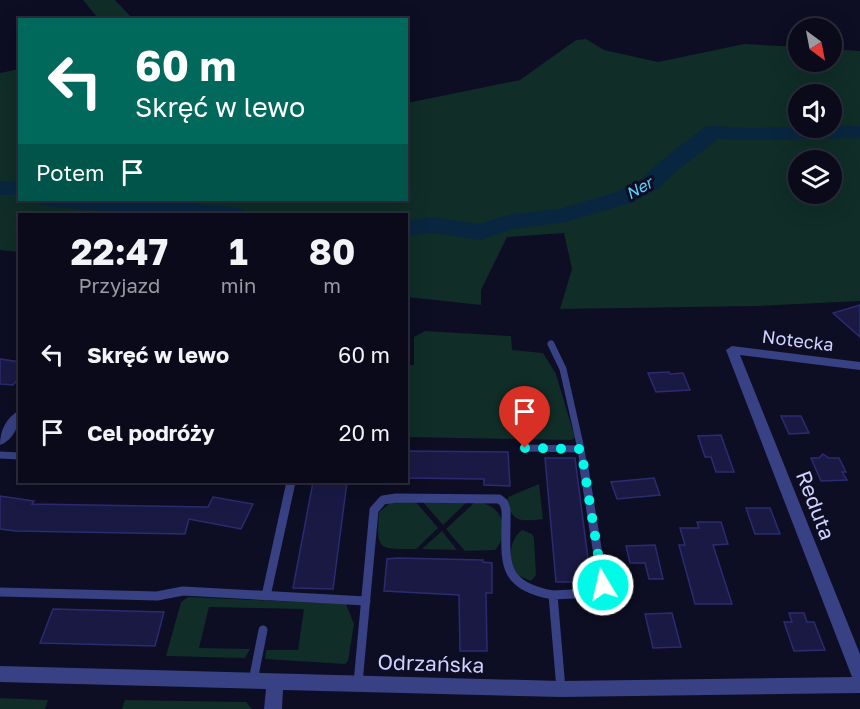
<!DOCTYPE html>
<html lang="pl">
<meta charset="utf-8">
<style>
body{margin:0;font-family:"Golos Text",sans-serif;background:#181827;color:#f1f3f6;height:100vh;display:flex;flex-direction:column;font-size:22px;white-space:nowrap}
*{box-sizing:border-box;margin:0}
p{font-size:20px;color:#999aa2}
.icon{flex:none;width:33px;height:33px;fill:none;stroke:currentColor;stroke-width:2;stroke-linecap:round;stroke-linejoin:round}
.map{position:relative;flex:1;overflow:hidden}
.side{position:absolute;left:18px;top:213px;width:390px;height:270px;display:flex;flex-direction:column;background:#0a0a1a;border-radius:0px;box-shadow:0 6px 24px #0002,0 0 0 2px #2a2b39}
.side>*{flex:none}
.top-card{position:absolute;left:18px;top:18px;width:390px;height:183px;border-radius:0px;box-shadow:0 6px 24px #0002,0 0 0 2px #2a2b39;background:#00695c;color:#fff;overflow:hidden}
.needle{width:39px;rotate:148deg}
.controls{position:absolute;left:788px;top:18px;display:grid;gap:12px}
.controls a{display:grid;place-items:center;width:54px;height:54px;border-radius:50%;background:#0a0a1a;box-shadow:0 6px 24px #0002,0 0 0 2px #2a2b39;font-size:30px}
.pin{position:absolute;display:grid;place-items:center;width:51px;height:51px;color:#fff;margin:-62px -26px;border-radius:50% 50% 50% 0;rotate:-45deg;box-shadow:0 0 6px #0007}
.pin .icon{rotate:45deg}
.me{position:absolute;width:66px;margin:-33px;rotate:351deg;stroke-linejoin:round;filter:drop-shadow(0 0 4px #0008)}
.turn{display:flex;align-items:center;gap:21px;height:126px;padding:0 18px;font-size:27px}
.turn .icon{width:78px;height:78px;stroke-width:2.5}
.turn b{display:block;font-size:42px;line-height:51px}
.then{display:flex;align-items:center;height:57px;padding:0 18px;background:#0003;gap:12px;font-size:22px}
.eta{display:flex;justify-content:space-evenly;align-items:center;height:102px;text-align:center}
.eta b{font-size:36px;font-weight:700;line-height:42px}
ul{padding:0;list-style:none}
li{display:flex;align-items:center;gap:18px;height:78px;padding:0 18px}
li div{flex:1}
li b{display:block;font-size:22px}
li em{font-style:normal}
.map>svg:first-child{display:block}
.green{fill:#102d27;fill-rule:evenodd}
.lines{fill:none;stroke-linecap:round;stroke-linejoin:round}
.river{fill:#092640;fill-rule:evenodd}
.building{fill:#1a1944;stroke:#2c2b70;stroke-width:1.5}
.service-far1{stroke:#374183;stroke-width:7}
.service{stroke:#374183;stroke-width:9}
.minor{fill:#374183;fill-rule:evenodd}
.route{stroke:#00fae8;stroke-width:10;stroke-dasharray:0 18}
.labels{text-anchor:middle;dominant-baseline:central;stroke-width:6;stroke-linejoin:round;paint-order:stroke}
.far-water-label{font-size:16px;font-style:italic;fill:#5dd0ff;stroke:#0d0d23}
.street-label{font-size:18px;fill:#cfd2ff;stroke:#0d0d23}
.near-street-label{font-size:21px;fill:#cfd2ff;stroke:#0d0d23}
</style>
<div class="map">
<svg width="860" height="709" viewBox="0 0 860 709">
<rect width="100%" height="100%" fill="#0d0d23"/>
<path class="green" d="M83,0H115L133,19H88L97,17Z
M586,39L604,50L658,62L744,44L798,47V62H831V49L860,51V301L758,306L560,309L572,269L564,233L507,237L481,290V305L407,297L406,214H20L19,252L0,250V73L19,69L20,200H406L407,103L520,80L576,40ZM798,94H831V128H798ZM798,160H831V194H798Z
M425,331L511,336L512,350L543,353L556,374L575,438L571,440L407,437V365H414V337Z
M539,484L543,519C520,522 509,522 508,497Z
M415,501L438,528L416,549C378,549 376,551 379,512L390,503Z
M422,501L467,502L443,525Z
M475,502C503,503 511,532 495,550L465,551L446,529Z
M522,530L532,534L534,538L536,575L531,581L517,575C508,561 508,541 522,530Z
M442,531L457,550L422,549Z
M188,597L346,604L354,624L348,661L345,664L265,659L266,650H298L304,609L209,607L199,648L250,649L245,658L166,656L181,602Z
M0,698L48,700L45,709H0Z
M125,700L246,702L252,709H122Z"/>
<g class="lines">
<path class="river" d="M713,126L750,128L860,126V138L750,140L718,139L674,173L659,188L633,202L566,222L512,229L481,240L432,233L406,236V221L432,217L479,224L508,215L563,208L617,192L643,178L658,163L705,127Z
M0,181H20V195H0Z
M39,200H139L233,207L242,209L245,214H145L51,207L42,205Z"/>
</g>
<path class="building" d="M860,305V337L833,313Z
M0,359L20,362V377L13,385L0,384Z
M669,372L670,374L683,373L690,390L656,392L648,373Z
M781,416H801L809,433L789,434Z
M721,435L734,472H716L711,457H705L698,436Z
M406,451L508,452L510,486L484,485V479L406,478Z
M823,454L829,458H839L846,472H842L847,480L821,481L811,458H819Z
M545,458H575L591,582H556Z
M654,478L660,495L617,499L611,482Z
M313,482H347L333,589L293,588Z
M0,496L34,501L32,504L208,507L213,497L253,504L241,529L189,519L185,534L15,531L0,529Z
M746,508H770L780,534H755Z
M697,522H721L728,544L713,545L732,604H695L679,545H685L680,528H699Z
M655,545L663,579H649L645,563H630L626,546Z
M397,558L483,560V562L492,563V593H486L487,651H460L459,595L384,591L387,559Z
M53,609L164,612L155,646L40,643Z
M672,613L681,647L653,648L645,614Z
M789,613H804L807,622H814L825,650L794,651L784,622H792Z"/>
<g class="lines">
<path class="service-far1" d="M525,448L581,449L563,369L551,344
M581,449L583,463
M0,455L20,456"/>
<path class="service" d="M0,592L157,596L183,591L366,601
M266,596L291,482
M253,681L263,630
M358,683L374,510L383,500L396,498L499,499L504,503L506,510C507,557 496,585 553,595
M561,689L553,595L592,593L603,585L583,462"/>
<path class="minor" d="M732,346L860,362V370L740,355L860,654V693L561,697L283,690L282,709H264L266,689L0,682V666L561,681L852,677L726,350Z
M20,410C20,424 14,440 0,445C0,431 6,417 20,410Z"/>
</g>
<g class="lines">
<path class="route" d="M525,448L581,449L603,585"/>
</g>
<g class="labels">
<g class="far-water-label">
<text transform="translate(639 188) rotate(-30)">Ner</text>
</g>
<g class="street-label">
<text transform="translate(798 340) rotate(7)">Notecka</text>
</g>
<g class="near-street-label">
<text transform="translate(816 505) rotate(69)">Reduta</text>
<text transform="translate(431 663) rotate(2)">Odrzańska</text>
</g>
</g>
</svg>
<div class="controls">
<a><svg class="needle" viewBox="-14 -14 28 28"><path d="M0-13l5 13h-10z" fill="#e53935"/><path d="M0 13l5-13h-10z" fill="#999aa2"/></svg></a>
<a><svg class="icon" aria-label="sound" viewBox="0 0 24 24"><path d="M4 9h4l5-4v14l-5-4H4zM17 9q2 3 0 6"/></svg></a>
<a><svg class="icon" aria-label="layers" viewBox="0 0 24 24"><path d="M12 4l9 5-9 5-9-5zM3 14l9 5 9-5"/></svg></a>
</div>
<div class="pin" style="left:525px;top:448px;background:#d93025"><svg class="icon" aria-label="arrive" viewBox="0 0 24 24"><path d="M6 21V4h12l-3 4 3 4H6"/></svg></div>
<svg class="me" style="left:603px;top:585px" viewBox="-20 -20 40 40"><circle r="17" fill="#00fae8" stroke="#fff" stroke-width="3"/><path d="M0-11L8 9 0 5-8 9z" fill="#fff"/></svg>
<div class="top-card">
<div class="turn"><svg class="icon" aria-label="left" viewBox="0 0 24 24"><path d="M17 20v-9H6M10 6l-5 5 5 5"/></svg><div><b>60 m</b>Skręć w lewo</div></div>
<div class="then">Potem<svg class="icon" aria-label="arrive" viewBox="0 0 24 24"><path d="M6 21V4h12l-3 4 3 4H6"/></svg></div>
</div>
<section class="side">
<div class="eta">
<div><b>22:47</b><p>Przyjazd</p></div>
<div><b>1</b><p>min</p></div>
<div><b>80</b><p>m</p></div>
</div>
<ul>
<li><svg class="icon" aria-label="left" viewBox="0 0 24 24"><path d="M17 20v-9H6M10 6l-5 5 5 5"/></svg><div><b>Skręć w lewo</b></div><em>60 m</em></li>
<li><svg class="icon" aria-label="arrive" viewBox="0 0 24 24"><path d="M6 21V4h12l-3 4 3 4H6"/></svg><div><b>Cel podróży</b></div><em>20 m</em></li>
</ul>
</section>
</div>
